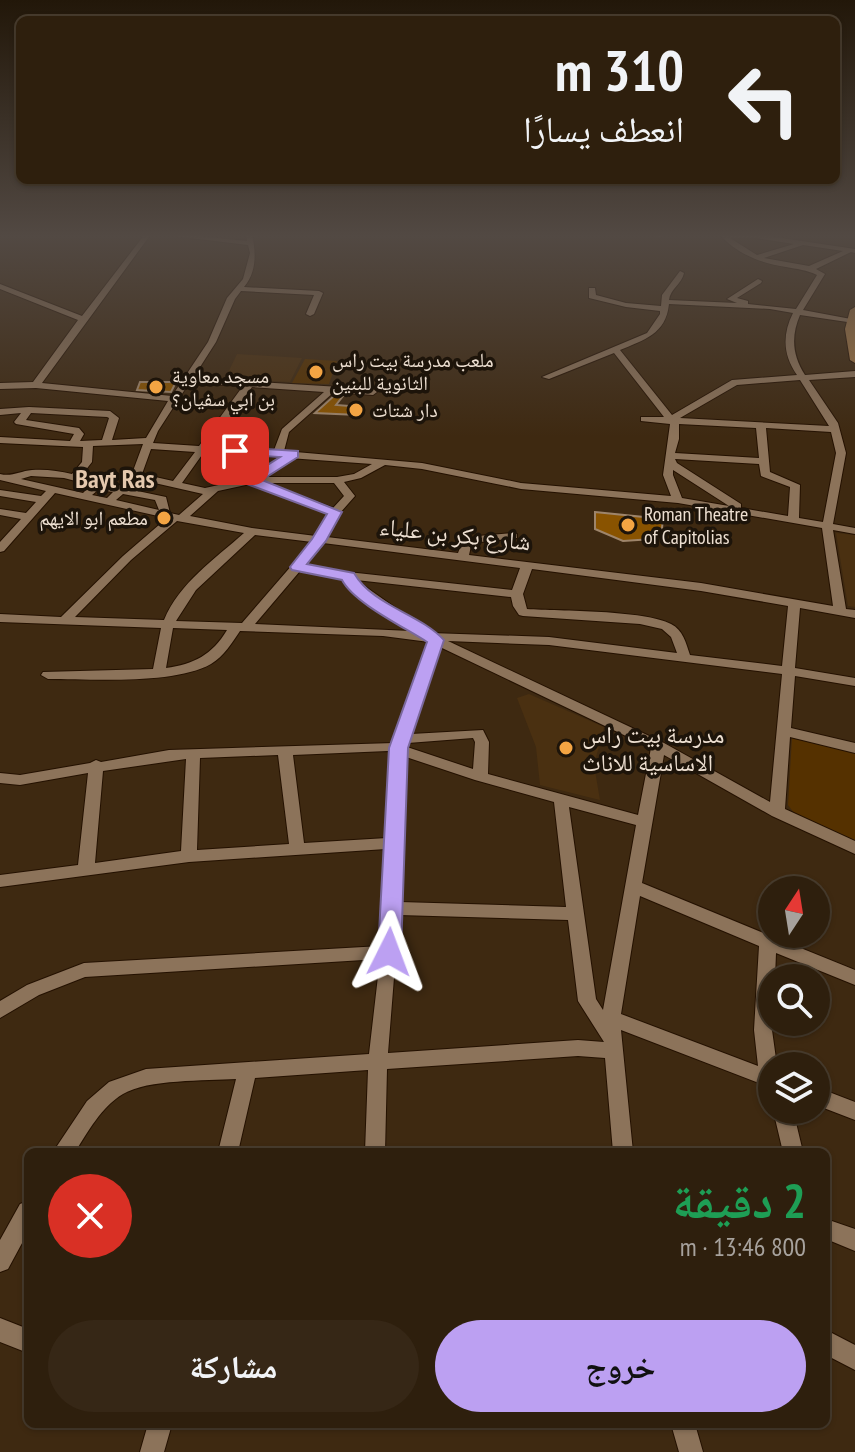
<!DOCTYPE html>
<html lang="ar">
<meta charset="utf-8">
<style>
body{margin:0;font-family:"PT Sans Narrow","Noto Naskh Arabic",sans-serif;background:#362716;color:#f1f3f6;direction:rtl;height:100vh;display:flex;flex-direction:column;font-size:30px;white-space:nowrap}
*{box-sizing:border-box;margin:0}
p{font-size:26px;color:#a7a29d}
.icon{flex:none;width:44px;height:44px;fill:none;stroke:currentColor;stroke-width:2;stroke-linecap:round;stroke-linejoin:round}
.map{position:relative;flex:1;overflow:hidden;direction:ltr}
.sheet{position:absolute;left:24px;top:1148px;width:806px;height:280px;display:flex;flex-direction:column;background:#2e1f0d;border-radius:12px;box-shadow:0 2px 6px #0004,0 0 0 2px #493d2e;direction:rtl}
.sheet>*{flex:none}
.top-card{position:absolute;left:16px;top:16px;width:824px;height:168px;border-radius:12px;box-shadow:0 2px 6px #0004,0 0 0 2px #493d2e;direction:rtl;background:#2e1f0d;color:#f1f3f6;overflow:hidden}
.needle{width:52px;rotate:12deg}
.fabs{position:absolute;left:758px;top:876px;display:grid;gap:16px}
.fabs a{display:grid;place-items:center;width:72px;height:72px;border-radius:50%;background:#2e1f0d;box-shadow:0 2px 6px #0004,0 0 0 2px #493d2e;font-size:40px}
.pin{position:absolute;display:grid;place-items:center;width:68px;height:68px;color:#fff;margin:-34px;border-radius:16px;box-shadow:0 4px 12px #0006}
.me{position:absolute;width:88px;margin:-44px;rotate:3deg;stroke-linejoin:round;filter:drop-shadow(0 0 6px #0008)}
.turn{display:flex;align-items:center;gap:28px;height:168px;padding:0 24px;font-size:36px}
.turn .icon{width:104px;height:104px;stroke-width:2.5}
.turn b{display:block;font-size:56px;line-height:68px}
.round{display:grid;place-items:center;flex:none;width:84px;height:84px;border-radius:42px;background:#362716}
.head{display:flex;align-items:center;justify-content:space-between;height:136px;padding:0 24px}
h1{font-size:48px;font-weight:700;line-height:60px;color:#1e9e55}
.cta{display:flex;gap:16px;margin-top:auto;padding:16px 24px}
.cta a{flex:1;height:92px;border-radius:48px;background:#bca0f2;color:#111;font-size:32px;font-weight:700;line-height:92px;text-align:center}
.cta a+a{background:#362716;color:#f1f3f6}
.map>svg:first-child{display:block}
.built{fill:#4a3011}
.green{fill:#553100}
.building{fill:#895300;stroke:#9e856b;stroke-width:2}
.lines{fill:none;stroke-linecap:round;stroke-linejoin:round}
.minor-casing{stroke:#241100;stroke-width:2}
.major-casing{stroke:#241100;stroke-width:2}
.minor{fill:#8c735a;fill-rule:evenodd}
.major{fill:#a37847;fill-rule:evenodd}
.route{fill:#bca0f2;stroke:#7a689d;stroke-width:2}
.poi-dot{fill:#f3a443;stroke:#1d140a;stroke-width:3}
.labels{text-anchor:middle;dominant-baseline:central;stroke-width:7;stroke-linejoin:round;paint-order:stroke}
.far-poi-label{font-size:20px;fill:#eddfd1;stroke:#1d140a;text-anchor:start}
.street-label{font-size:24px;fill:#eddfd1;stroke:#1d140a}
.poi-label{font-size:24px;fill:#eddfd1;stroke:#1d140a;text-anchor:start}
.far-district-label{font-size:26px;font-weight:bold;fill:#e4c8ad;stroke:#1d140a}
</style>
<div class="map">
<svg width="855" height="1452" viewBox="0 0 855 1452">
<rect width="100%" height="100%" fill="#3e2911"/>
<path class="built" d="M237,354L302,358L290,382L225,379Z
M836,533L855,535V607L848,606Z
M529,694L604,727L594,765L600,800L540,785L536,747L517,698Z"/>
<path class="green" d="M305,359L337,361L329,384L292,383Z
M792,738L855,752V840L794,813L788,805Z"/>
<path class="building" d="M140,382H176L171,392L137,390Z
M335,395L343,396L336,405L362,407L358,415L315,413Z
M595,512L663,519L662,528L653,539L623,541L595,529Z"/>
<g class="lines">
<g class="minor-casing">
<path id="minor" d="M145,234H151L42,383L172,396L208,342L227,298L243,279L250,253L248,245L157,234H177L247,241L246,234H252C256,252 257,272 244,287L319,291L323,293L314,314L310,316L306,314L314,295L241,291L235,299L216,342L193,378L373,389L377,392L373,395L334,392L289,432L284,451L422,463L521,483L671,496L663,475L670,424L641,421V417H664L614,353L549,379L542,377L647,333L660,314V311L626,307L589,298V288H595L596,295L626,303L661,306L662,295L680,271L684,273C682,284 670,289 669,300L737,303L727,299L758,279L762,281L761,283L737,298L748,301V304L796,309L817,275C807,270 797,269 786,267C760,263 737,254 719,234H756L855,249V253L851,252L816,269L825,274L803,310L851,319L855,321L854,323L800,315C791,336 792,355 805,375L855,371V377L809,380L838,423L846,453L833,524L855,528V534L833,530L846,609L855,610V618L800,608L795,668L855,678V686L795,676L791,728L855,743V753L790,737L785,809L855,841V854L772,816L664,755L642,883L766,934L774,935L776,938L855,970V985L776,953L775,978H772V1030L777,1066H772V1088L621,1030L633,1152H613L605,1058L578,1056L387,1069L385,1152H365L368,1070L255,1078L238,1152H218L236,1079C205,1081 148,1079 123,1094C101,1107 88,1132 75,1152H53L87,1101L109,1082L146,1069L369,1054L380,959L85,977L39,995L0,1018V1001L27,985L84,963L381,946L386,849L189,862L0,887V875L78,865L88,773L20,785L0,783V773L20,775L90,763L96,760L101,762L169,750L394,743L429,642L383,636L240,631C232,643 224,656 211,664C174,685 91,679 48,679L41,675L43,672L153,669L161,628L0,622V614L61,617L123,556L167,518L55,493L4,551L0,552V542L21,519L0,515V509L26,513L36,502L0,496V490L41,496L46,491L0,480V474C12,477 20,471 32,470C46,469 59,471 72,474L82,462L83,447L0,443V437L70,441L74,434L16,424L14,422L21,413L0,415V409L29,407L110,411L119,418L112,440L146,438L168,401L36,388L0,389V383L33,382L78,320L0,289V284L82,316ZM730,238H756L794,244L757,255ZM803,245L843,251L809,266L764,258ZM669,304L770,309L793,313C782,335 783,355 797,375L732,380L672,415L620,350C644,340 666,334 669,304ZM800,380L829,426L680,418L737,385ZM189,383L243,386L199,446L153,443L158,431ZM252,387L324,392L282,429L274,450L208,447ZM31,413L107,417L109,418L102,440L80,441L84,434L79,428L26,420ZM679,424L756,428L759,458L675,453L679,439ZM766,428L831,432L836,453L823,522L799,518L800,485L770,472ZM143,444L133,471L118,487L100,484L98,480L81,476L92,462L93,446ZM151,449L195,452L173,481L142,474ZM204,452L372,464L354,474L337,477H255L205,488L182,483ZM675,459L759,464L761,476L790,487L788,516L741,508V504L677,463ZM385,465L422,469L521,489L678,503L822,528L833,606L701,583L469,555L471,546L480,542L517,538V534L513,533L478,536L462,542L458,553L327,537L340,513L355,496L344,482L361,478ZM673,470L729,506L682,498L673,475ZM31,476L64,478L91,485L83,493L21,479ZM137,479L203,494L179,515L170,513L166,497L128,489ZM255,483L256,486L329,513L316,536L252,528L190,516L218,491ZM267,483H334L344,496L333,508ZM98,490L113,492L107,498L92,495ZM123,494L155,500L159,510L116,500ZM177,521L244,533C215,559 179,583 164,620L75,617L131,560ZM255,535L312,542L242,623L176,621L196,590ZM323,543L520,568L512,590L348,572L305,565ZM532,569L701,591L788,606L782,666L690,655C686,643 683,630 671,624C645,610 559,611 527,609L523,594ZM300,571L343,579C353,598 393,619 411,631L255,624ZM356,580L511,597L513,606L519,615L523,616L640,624L662,629L671,637L677,653L549,637L431,633ZM173,628L227,630C212,655 194,664 166,668ZM448,641L549,645L782,674L770,802L664,743ZM440,647L651,748L638,815L488,774L489,742L483,730L411,734ZM473,738L475,742L473,769L407,747L408,743ZM388,751L392,752L387,838L304,843L293,755ZM278,755L289,844L197,850L200,758ZM406,757L475,780L554,802L566,907L400,902ZM186,759L181,851L95,863L103,771ZM569,807L636,825L603,1010L596,999ZM640,896L759,946L754,1030L758,1066L621,1014ZM399,915L568,920L578,1001L604,1042L578,1040L388,1053Z
M655,234H661L662,237L657,238Z
M816,1087L855,1102V1120L816,1105Z
M773,1110H793L803,1152H783Z
M28,1201V1232L8,1269L0,1272V1240L20,1204Z
M826,1219L855,1229V1251L826,1239Z
M0,1318L28,1329V1353L0,1342Z
M826,1330L855,1345V1370L826,1355Z
M148,1424H172L164,1452H140Z
M671,1424H695L703,1452H679Z"/>
</g>
<g class="major-casing">
<path id="major" d="M855,307V363L850,360L845,329L850,310Z"/>
</g>
<use href="#minor" class="minor"/>
<use href="#major" class="major"/>
</g>
<linearGradient id="sky" x2="0" y2="1"><stop stop-color="#221709"/><stop offset="0.54" stop-color="#524943"/><stop offset="1" stop-color="#524943" stop-opacity="0"/></linearGradient>
<rect width="855" height="437" fill="url(#sky)"/>
<path class="route" d="M235,447L298,451V457L262,480L342,512L326,541L307,564L354,573C373,606 419,613 444,640L408,748L401,952L397,958L389,961L381,958L378,952L389,748L427,642C404,627 354,603 342,580L292,570L290,567L312,539L327,514L247,484V478L280,457L230,454L228,451Z"/>
<g class="poi-dot">
<circle cx="316" cy="372" r="8"/>
<circle cx="156" cy="387" r="8"/>
<circle cx="356" cy="410" r="8"/>
<circle cx="164" cy="518" r="8"/>
<circle cx="628" cy="525" r="8"/>
<circle cx="566" cy="748" r="8"/>
</g>
<g class="labels">
<g class="far-poi-label">
<text x="332" y="360">ملعب مدرسة بيت راس<tspan x="332" dy="23">الثانوية للبنين</tspan></text>
<text x="172" y="376">مسجد معاوية<tspan x="172" dy="23">بن ابي سفيان؟</tspan></text>
<text x="372" y="410">دار شتات</text>
<text x="644" y="514">Roman Theatre<tspan x="644" dy="23">of Capitolias</tspan></text>
<text x="148" y="518" text-anchor="end">مطعم ابو الايهم</text>
</g>
<g class="street-label">
<text transform="translate(455 534) rotate(6)">شارع بكر بن علياء</text>
</g>
<g class="poi-label">
<text x="582" y="734">مدرسة بيت راس<tspan x="582" dy="28">الاساسية للاناث</tspan></text>
</g>
<g class="far-district-label">
<text x="115" y="478">Bayt Ras</text>
</g>
</g>
</svg>
<div class="fabs">
<a><svg class="needle" viewBox="-14 -14 28 28"><path d="M0-13l5 13h-10z" fill="#e53935"/><path d="M0 13l5-13h-10z" fill="#a7a29d"/></svg></a>
<a><svg class="icon" aria-label="search" viewBox="0 0 24 24"><circle cx="10" cy="10" r="6"/><path d="M15 15l6 6"/></svg></a>
<a><svg class="icon" aria-label="layers" viewBox="0 0 24 24"><path d="M12 4l9 5-9 5-9-5zM3 14l9 5 9-5"/></svg></a>
</div>
<div class="pin" style="left:235px;top:451px;background:#d93025"><svg class="icon" aria-label="arrive" viewBox="0 0 24 24"><path d="M6 21V4h12l-3 4 3 4H6"/></svg></div>
<svg class="me" style="left:389px;top:952px" viewBox="-20 -20 40 40"><path d="M0-17L14 15 0 8-14 15z" fill="#bca0f2" stroke="#fff" stroke-width="4"/></svg>
<div class="top-card">
<div class="turn"><svg class="icon" aria-label="left" viewBox="0 0 24 24"><path d="M17 20v-9H6M10 6l-5 5 5 5"/></svg><div><b>310 m</b>انعطف يسارًا</div></div>
</div>
<section class="sheet">
<div class="head"><div><h1>2 دقيقة</h1><p>800 m · 13:46</p></div><a class="round" style="background:#d93025;color:#fff"><svg class="icon" aria-label="close" viewBox="0 0 24 24"><path d="M6 6l12 12M18 6L6 18"/></svg></a></div>
<div class="cta"><a>خروج</a><a>مشاركة</a></div>
</section>
</div>
